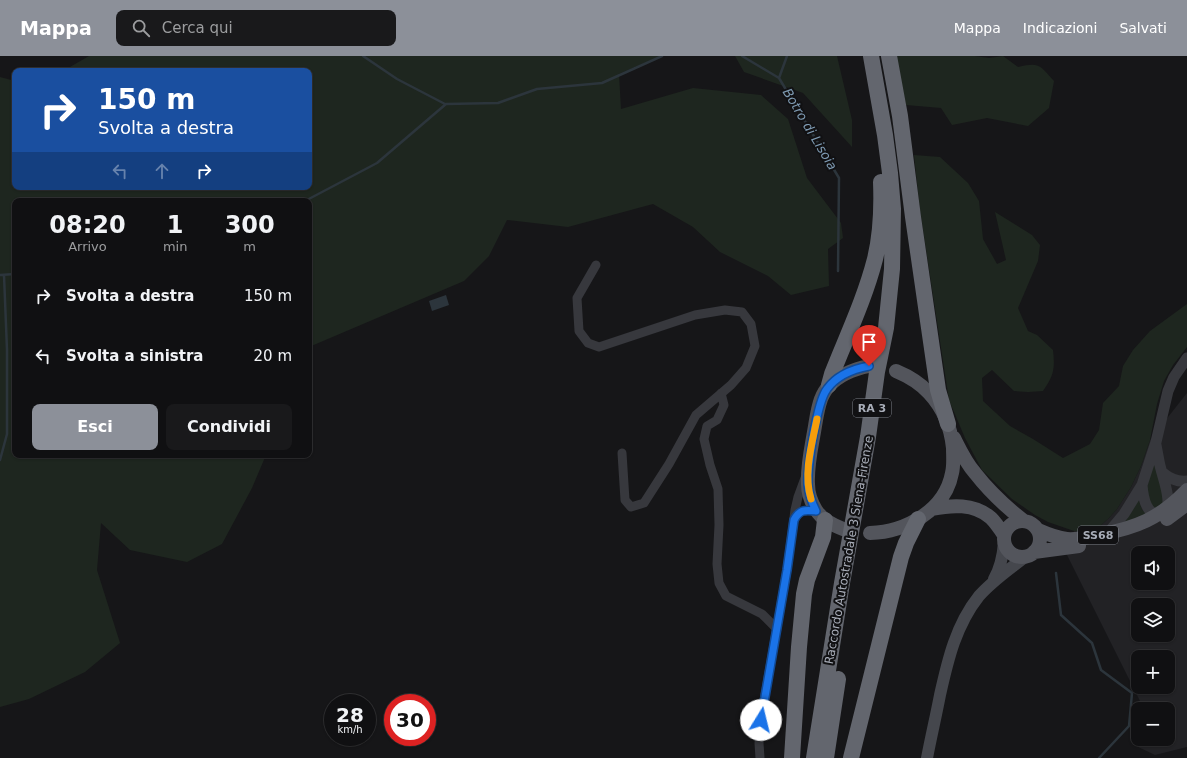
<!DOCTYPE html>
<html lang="it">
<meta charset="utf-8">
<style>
body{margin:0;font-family:"DejaVu Sans",sans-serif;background:#19191b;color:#f1f3f6;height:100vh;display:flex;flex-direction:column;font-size:15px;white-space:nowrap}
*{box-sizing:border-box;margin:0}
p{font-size:13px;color:#9c9d9f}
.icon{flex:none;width:22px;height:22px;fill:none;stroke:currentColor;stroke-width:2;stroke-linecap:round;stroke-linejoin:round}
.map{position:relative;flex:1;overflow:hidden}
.drawer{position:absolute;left:12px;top:142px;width:300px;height:260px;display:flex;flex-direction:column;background:#101012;border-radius:8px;box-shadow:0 1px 3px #0004,0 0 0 1px #303032}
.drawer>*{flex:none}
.hud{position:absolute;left:12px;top:12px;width:300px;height:122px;border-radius:8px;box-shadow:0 1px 3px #0004,0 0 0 1px #303032;background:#1a4fa0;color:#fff;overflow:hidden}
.controls{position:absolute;left:1131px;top:490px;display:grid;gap:8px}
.controls a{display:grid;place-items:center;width:44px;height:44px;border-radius:8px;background:#101012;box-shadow:0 1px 3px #0004,0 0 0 1px #303032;font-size:20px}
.speed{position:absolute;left:324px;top:638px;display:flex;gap:8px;font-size:20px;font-weight:700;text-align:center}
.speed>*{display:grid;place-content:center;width:52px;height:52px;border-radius:50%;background:#101012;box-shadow:0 1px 3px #0004,0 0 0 1px #303032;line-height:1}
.speed small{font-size:10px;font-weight:400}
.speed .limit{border:6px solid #d22;background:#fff;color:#111}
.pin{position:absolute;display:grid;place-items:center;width:34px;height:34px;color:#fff;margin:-41px -17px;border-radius:50% 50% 50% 0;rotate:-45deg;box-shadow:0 0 4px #0007}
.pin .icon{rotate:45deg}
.me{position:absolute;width:44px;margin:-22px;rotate:9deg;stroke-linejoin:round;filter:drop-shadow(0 0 3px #0008)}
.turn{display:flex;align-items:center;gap:14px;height:84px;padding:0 20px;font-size:18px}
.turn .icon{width:52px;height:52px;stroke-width:2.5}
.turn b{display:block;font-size:28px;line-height:34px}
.lanes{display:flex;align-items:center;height:38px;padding:0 20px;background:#0003;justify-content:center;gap:20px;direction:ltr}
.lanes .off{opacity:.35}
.eta{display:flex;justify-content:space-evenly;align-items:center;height:68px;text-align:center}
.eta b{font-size:24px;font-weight:800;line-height:28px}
.button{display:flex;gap:8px;margin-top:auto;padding:8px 20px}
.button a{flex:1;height:46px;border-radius:8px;background:#8c9099;color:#fff;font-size:16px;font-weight:800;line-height:46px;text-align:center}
.button a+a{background:#19191b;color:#f1f3f6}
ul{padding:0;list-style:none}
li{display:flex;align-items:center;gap:12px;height:60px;padding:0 20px}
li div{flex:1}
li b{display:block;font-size:15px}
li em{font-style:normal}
header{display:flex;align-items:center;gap:24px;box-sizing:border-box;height:56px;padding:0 20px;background:#8c9099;color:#fff}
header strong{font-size:19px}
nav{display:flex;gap:22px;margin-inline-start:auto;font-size:14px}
.search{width:280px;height:36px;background:#19191b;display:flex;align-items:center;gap:10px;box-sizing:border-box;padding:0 14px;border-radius:8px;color:#9c9d9f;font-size:15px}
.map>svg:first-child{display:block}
.built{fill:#222225;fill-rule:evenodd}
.green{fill:#1e261f}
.water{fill:#2c353c}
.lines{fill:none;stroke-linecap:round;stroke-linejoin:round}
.stream{stroke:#2c353c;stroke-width:2.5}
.minor{stroke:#37383d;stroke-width:9}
.tertiary{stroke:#37383d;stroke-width:11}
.secondary{stroke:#45474d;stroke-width:12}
.primary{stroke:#53555c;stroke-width:14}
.motorway{stroke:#63666e;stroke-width:16}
.route-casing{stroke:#114b97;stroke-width:10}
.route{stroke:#1a73e8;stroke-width:7}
.slow{stroke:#f59e0b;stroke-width:7}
.labels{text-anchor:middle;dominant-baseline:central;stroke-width:4;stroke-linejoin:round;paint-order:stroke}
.shield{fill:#111113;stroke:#7b7e86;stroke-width:1}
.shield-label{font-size:11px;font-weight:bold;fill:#a8adb8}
.street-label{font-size:12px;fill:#a8adb8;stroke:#111113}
.water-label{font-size:13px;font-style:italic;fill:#7f9bb3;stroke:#111113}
</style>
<header>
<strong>Mappa</strong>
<div class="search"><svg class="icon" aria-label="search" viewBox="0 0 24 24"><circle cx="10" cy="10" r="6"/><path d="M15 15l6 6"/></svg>Cerca qui</div>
<nav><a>Mappa</a><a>Indicazioni</a><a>Salvati</a></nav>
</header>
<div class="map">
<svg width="1187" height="702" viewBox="0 0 1187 702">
<rect width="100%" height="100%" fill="#161618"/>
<path class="built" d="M1187,337V691L1155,699L1134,689L1138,665V683H1168V653H1140L1141,647L1066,497L1074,475L1083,476L1099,471L1109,462L1117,453L1131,431L1141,410L1150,384ZM1138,497H1168V527H1138ZM1138,549H1168V579H1138ZM1138,601H1168V631H1138Z"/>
<path class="green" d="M89,0H660L619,18L621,53L693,32L761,39L788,63L807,122L841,167L843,182L828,193L829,230L791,239L768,220L720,196L693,171L653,148L568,171L507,164L489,200L464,225L309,291V145H15V399H266L252,432L222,488L187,506L130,494L101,467L97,514L120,587L85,616L29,643L0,651V21L15,25V131H309V15H63Z
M735,0H837L852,64V91L803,37L744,16Z
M896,0H975L989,2L1003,0L1018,11C1040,6 1039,9 1054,25L1049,52L1028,70L987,62L952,69L941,52L906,49Z
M914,99L940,101L968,127L979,145L983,183L997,208L1006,204L995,156L1032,179L1040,189L1038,205L1018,252L1028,275L1037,279L1053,294C1055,313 1054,319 1043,335L1028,336L1014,335L992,314L982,322L983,345L1010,370L1033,383L1063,402L1090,388L1099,374L1103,347L1119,330L1123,310L1133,294L1150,275L1187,248V291L1173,309L1164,325L1157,348L1150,384L1141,410L1131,431L1117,453L1109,462L1099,471L1091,474L1083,476L1074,475L1048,466L1035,459L1012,443L982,414L965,382L949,344L920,154Z
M1154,407L1162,425L1163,447L1156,453C1139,444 1150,420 1154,407Z
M1137,445H1139L1142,454L1149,459L1123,469Z"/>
<path class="water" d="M446,239L449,249L432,255L429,245Z"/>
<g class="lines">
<path class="stream" d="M363,0L397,23L445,48
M742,0L779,22L839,122L838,215
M779,22L787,0
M305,145L377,107L446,48L498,47L537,33L602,27L662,0
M0,219L15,218
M0,404L7,378V294L4,219
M1056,517L1061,559L1092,587L1101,614L1132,637L1129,670L1099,702"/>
<path class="minor" d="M596,209L577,242L579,275L588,287L599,291L695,259L725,254L742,256L751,268L755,290L746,312L731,329L696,359L669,408L644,447L631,451L625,444L622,397
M721,337L724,349L717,364L707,370L704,383L710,409L718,433L719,469L717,508L719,527L726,540L762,558L777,573
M794,464C800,453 805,454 816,455
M760,702L759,687L762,656L787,514L795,454L798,441L805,422"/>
<path class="tertiary" d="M1156,389C1157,394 1158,400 1159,405C1162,421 1171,439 1167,456
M1163,417C1170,423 1177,426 1187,425
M1142,429C1143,442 1146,461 1164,460
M1108,477L1124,458L1142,429L1156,386L1168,335L1174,321L1187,302"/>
<path class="secondary" d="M994,523C1001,511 1003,500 1004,486
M927,702C931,681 936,660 940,639C948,603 956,569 979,540C993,524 1010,513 1026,500"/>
<path class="primary" d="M954,382C960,394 966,407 975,417C989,435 1006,451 1024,465
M932,453C951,449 974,447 991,462C996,467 1000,473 1004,479
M1167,463L1187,448
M1004 483a18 18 0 1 1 36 0a18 18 0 1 1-36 0Z
M843,473C833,469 822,464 816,454C811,446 808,437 808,428C807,411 811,393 814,376C816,365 817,354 821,343C823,338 825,334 829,330C840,318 854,313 869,310
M1038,474C1047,478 1057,482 1067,483C1077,484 1088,481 1098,479C1136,472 1159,463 1187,434
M870,477C905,476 945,455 952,417C954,409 953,400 953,392C951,372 943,352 929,337C920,327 908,320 896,315
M1034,496L1079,490"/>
<path class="motorway" d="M889,0L900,60L913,161L938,334L948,368
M829,329L832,318C847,280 865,242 875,203C881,178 882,151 881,126
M792,702L799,591L804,538L807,524L823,481L825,464
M814,702L842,527L868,381L877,316L886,272L892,213L893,153L890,117L885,79L871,0
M826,702L838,623
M851,702L901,501L906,487L918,463"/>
</g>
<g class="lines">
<g class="route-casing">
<path id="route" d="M761,664L787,514L794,464C800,453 805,454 816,455C812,447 809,439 808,429C807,411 817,346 827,333C837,319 853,313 869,310"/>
</g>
<use href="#route" class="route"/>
<path class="slow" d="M811,443C803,417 812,388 817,363"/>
</g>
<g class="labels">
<g class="shield">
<rect x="853" y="343" width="38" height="18" rx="3"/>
<rect x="1078" y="470" width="40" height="18" rx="3"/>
</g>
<g class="shield-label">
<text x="872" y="352">RA 3</text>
<text x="1098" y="479">SS68</text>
</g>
<g class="street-label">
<text transform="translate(849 494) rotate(-80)">Raccordo Autostradale 3 Siena-Firenze</text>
</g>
<g class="water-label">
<text transform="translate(810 73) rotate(59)">Botro di Lisoia</text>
</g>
</g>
</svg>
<div class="controls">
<a><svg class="icon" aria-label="sound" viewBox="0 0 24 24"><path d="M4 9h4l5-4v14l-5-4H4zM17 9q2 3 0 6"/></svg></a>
<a><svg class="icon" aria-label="layers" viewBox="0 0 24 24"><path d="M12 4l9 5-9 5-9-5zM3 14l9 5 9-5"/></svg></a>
<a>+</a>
<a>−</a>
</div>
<div class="speed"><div>28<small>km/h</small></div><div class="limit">30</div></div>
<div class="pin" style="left:869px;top:310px;background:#d93025"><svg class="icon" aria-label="arrive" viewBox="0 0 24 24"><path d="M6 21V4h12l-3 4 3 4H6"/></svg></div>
<svg class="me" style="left:761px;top:664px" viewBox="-20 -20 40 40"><circle r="19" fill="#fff"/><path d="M0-13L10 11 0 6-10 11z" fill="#1a73e8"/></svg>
<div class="hud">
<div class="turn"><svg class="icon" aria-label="right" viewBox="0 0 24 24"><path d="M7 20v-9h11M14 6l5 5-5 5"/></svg><div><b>150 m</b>Svolta a destra</div></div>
<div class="lanes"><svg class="icon off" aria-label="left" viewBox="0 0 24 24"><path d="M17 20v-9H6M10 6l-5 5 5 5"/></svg><svg class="icon off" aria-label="ahead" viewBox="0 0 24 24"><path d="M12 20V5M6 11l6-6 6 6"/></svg><svg class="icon" aria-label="right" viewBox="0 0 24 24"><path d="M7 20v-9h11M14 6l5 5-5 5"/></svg></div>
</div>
<section class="drawer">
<div class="eta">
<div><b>08:20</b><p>Arrivo</p></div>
<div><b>1</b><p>min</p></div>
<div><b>300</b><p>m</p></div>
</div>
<ul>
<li><svg class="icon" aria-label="right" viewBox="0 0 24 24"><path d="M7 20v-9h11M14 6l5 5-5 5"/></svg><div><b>Svolta a destra</b></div><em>150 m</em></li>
<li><svg class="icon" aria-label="left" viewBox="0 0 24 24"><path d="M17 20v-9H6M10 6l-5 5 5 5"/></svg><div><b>Svolta a sinistra</b></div><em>20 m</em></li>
</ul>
<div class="button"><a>Esci</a><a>Condividi</a></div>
</section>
</div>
